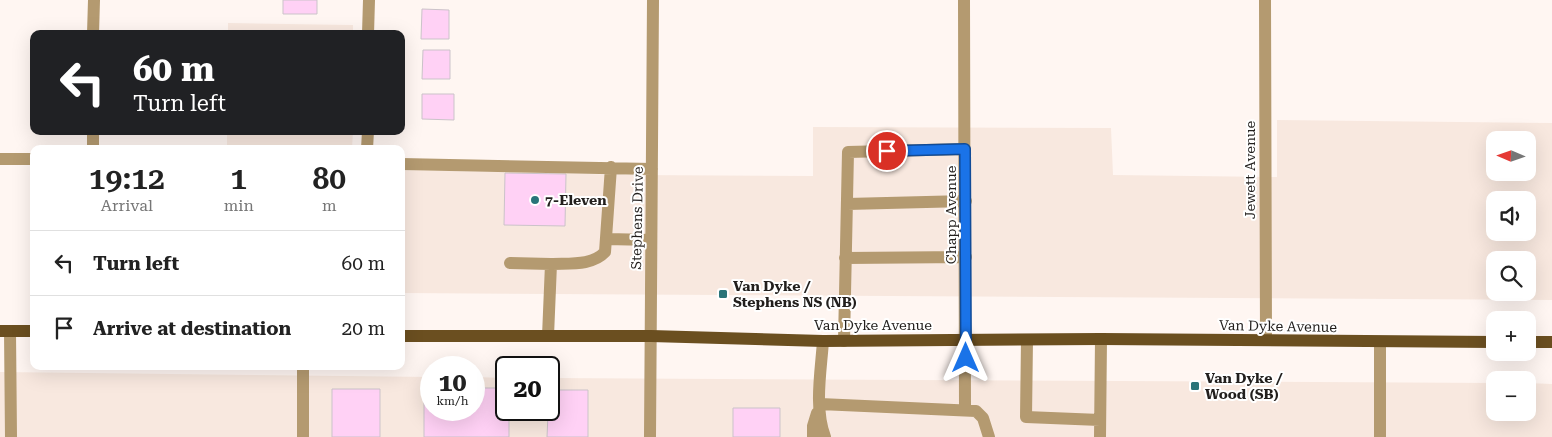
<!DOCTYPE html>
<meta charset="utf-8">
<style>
body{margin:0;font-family:"Roboto Serif",serif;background:#f6f6f6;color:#222;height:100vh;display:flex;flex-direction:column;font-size:19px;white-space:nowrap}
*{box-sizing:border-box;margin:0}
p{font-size:16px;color:#767676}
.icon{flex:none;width:28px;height:28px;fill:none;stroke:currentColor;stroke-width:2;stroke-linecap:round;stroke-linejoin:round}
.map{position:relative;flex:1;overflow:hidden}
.panel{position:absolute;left:30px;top:145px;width:375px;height:225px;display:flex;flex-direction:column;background:#fff;border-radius:10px;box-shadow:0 5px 20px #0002}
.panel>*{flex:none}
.top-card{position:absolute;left:30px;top:30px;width:375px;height:105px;border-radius:10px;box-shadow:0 5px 20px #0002;background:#202124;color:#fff;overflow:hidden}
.needle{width:32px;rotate:272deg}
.buttons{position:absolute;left:1486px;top:131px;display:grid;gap:10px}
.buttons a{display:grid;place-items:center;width:50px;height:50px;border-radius:10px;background:#fff;box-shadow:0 5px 20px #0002;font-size:25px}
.speed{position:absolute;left:420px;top:356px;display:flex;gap:10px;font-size:25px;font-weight:700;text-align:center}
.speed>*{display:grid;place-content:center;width:65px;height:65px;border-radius:50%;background:#fff;box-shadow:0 5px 20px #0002;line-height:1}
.speed small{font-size:12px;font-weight:400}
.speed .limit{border:2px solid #111;border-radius:8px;background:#fff;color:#111}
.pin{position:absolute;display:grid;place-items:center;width:42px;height:42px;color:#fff;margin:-21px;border:2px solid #fff;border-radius:50%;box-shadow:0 1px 5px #0007}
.me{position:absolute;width:55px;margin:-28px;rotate:0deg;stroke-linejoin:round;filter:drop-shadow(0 0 4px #0008)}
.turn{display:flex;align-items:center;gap:18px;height:105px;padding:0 20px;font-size:22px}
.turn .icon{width:65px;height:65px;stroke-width:2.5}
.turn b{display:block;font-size:35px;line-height:42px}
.eta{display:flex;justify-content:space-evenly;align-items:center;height:85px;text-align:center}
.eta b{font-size:30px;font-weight:600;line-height:35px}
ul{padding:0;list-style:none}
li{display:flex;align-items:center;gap:15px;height:65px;padding:0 20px;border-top:1px solid #e0e0e0}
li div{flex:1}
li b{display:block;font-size:19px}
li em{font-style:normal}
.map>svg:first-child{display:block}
.built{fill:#f8e8df;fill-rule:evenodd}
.building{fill:#ffd1f5;stroke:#cbc3c9}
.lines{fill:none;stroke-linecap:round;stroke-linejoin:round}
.minor{stroke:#b49a70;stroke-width:12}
.major{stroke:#6b4f20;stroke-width:12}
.route-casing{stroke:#114b97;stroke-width:12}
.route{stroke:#1a73e8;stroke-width:9}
.poi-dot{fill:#297479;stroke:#fff;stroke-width:2}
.labels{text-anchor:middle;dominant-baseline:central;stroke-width:4;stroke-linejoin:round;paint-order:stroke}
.street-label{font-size:14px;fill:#221f1d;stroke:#fff}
.poi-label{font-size:14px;font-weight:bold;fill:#221f1d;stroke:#fff;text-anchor:start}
</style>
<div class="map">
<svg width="1552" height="437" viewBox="0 0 1552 437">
<rect width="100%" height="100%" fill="#fff6f2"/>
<path class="built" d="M228,23L353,25V34H228Z
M1277,120L1552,123V300L401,293V170L632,175L813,176V127L1111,128L1113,175L1277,177ZM1495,140H1528V172H1495ZM1495,200H1528V232H1495ZM1495,260H1528V292H1495Z
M227,131H353L352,149H227Z
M0,372L431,377V410H474V377L506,378V410H549V378L1495,383V412H1528V383L1552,384V437H0Z"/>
<path class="building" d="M283,0H317V14H283Z
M422,9L449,10V39H421Z
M423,50H450V79H422Z
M422,94H454V120L422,119Z
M505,173L566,174L565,226L504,225Z
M474,388H506V410H509V437H424V392H431V410H474Z
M332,389H380V437H332Z
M549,390H588V437H547Z
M733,408H780V437H733Z"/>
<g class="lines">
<path class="minor" d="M964,0L965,409
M1265,0L1266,340
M93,34L94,0
M368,34L369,0
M93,149V131
M367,149L368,131
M0,159H34
M401,164L652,169
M847,204L966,201
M607,239L651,240
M845,258L966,257
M510,263L551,264
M10,331L11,437
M548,336L551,264C569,263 592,266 605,252L611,167
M1027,340L1026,417L1100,420
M823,341C821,371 814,408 825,437
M844,341L848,152L965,149
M820,404L976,411L983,418L989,437
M303,437V366
M650,437L653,0
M813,437V426L817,413
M1100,437L1101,339
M1380,437V342"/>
<path class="major" d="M0,331H34
M401,336H651L823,341L1101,339L1495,342
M1528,342H1552"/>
</g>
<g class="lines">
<g class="route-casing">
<path id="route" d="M887,151L965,149L966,358"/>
</g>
<use href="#route" class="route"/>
</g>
<g class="poi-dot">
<circle cx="535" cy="200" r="5"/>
<rect x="718" y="289" width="10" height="10" rx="2.5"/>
<rect x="1190" y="381" width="10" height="10" rx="2.5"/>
</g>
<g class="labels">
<g class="street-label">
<text transform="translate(1250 170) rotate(-90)">Jewett Avenue</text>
<text transform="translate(951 215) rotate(-90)">Chapp Avenue</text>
<text transform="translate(637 218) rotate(-89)">Stephens Drive</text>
<text x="873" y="325">Van Dyke Avenue</text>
<text transform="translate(1278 326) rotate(1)">Van Dyke Avenue</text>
</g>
<g class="poi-label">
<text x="545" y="200">7-Eleven</text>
<text x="733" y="286">Van Dyke /<tspan x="733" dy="16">Stephens NS (NB)</tspan></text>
<text x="1205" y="378">Van Dyke /<tspan x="1205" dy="16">Wood (SB)</tspan></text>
</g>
</g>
</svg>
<div class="buttons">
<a><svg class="needle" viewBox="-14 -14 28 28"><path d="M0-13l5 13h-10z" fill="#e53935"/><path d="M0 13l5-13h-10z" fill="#767676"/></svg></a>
<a><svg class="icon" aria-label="sound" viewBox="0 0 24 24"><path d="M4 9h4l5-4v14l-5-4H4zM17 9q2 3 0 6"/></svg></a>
<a><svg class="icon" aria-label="search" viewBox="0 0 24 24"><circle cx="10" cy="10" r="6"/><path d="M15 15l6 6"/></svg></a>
<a>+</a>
<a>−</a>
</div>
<div class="speed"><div>10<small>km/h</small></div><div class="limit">20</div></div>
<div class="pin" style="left:887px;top:151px;background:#d93025"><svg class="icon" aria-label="arrive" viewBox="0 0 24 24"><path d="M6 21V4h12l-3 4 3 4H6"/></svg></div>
<svg class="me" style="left:966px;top:358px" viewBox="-20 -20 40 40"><path d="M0-17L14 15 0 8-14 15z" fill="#1a73e8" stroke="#fff" stroke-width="4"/></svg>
<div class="top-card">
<div class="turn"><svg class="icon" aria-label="left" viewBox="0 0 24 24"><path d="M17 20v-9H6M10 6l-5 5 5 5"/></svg><div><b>60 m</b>Turn left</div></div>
</div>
<section class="panel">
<div class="eta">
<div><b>19:12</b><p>Arrival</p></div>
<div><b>1</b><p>min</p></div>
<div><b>80</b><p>m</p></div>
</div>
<ul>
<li><svg class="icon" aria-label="left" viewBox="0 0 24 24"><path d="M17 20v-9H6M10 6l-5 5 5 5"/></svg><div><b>Turn left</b></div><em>60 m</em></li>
<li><svg class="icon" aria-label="arrive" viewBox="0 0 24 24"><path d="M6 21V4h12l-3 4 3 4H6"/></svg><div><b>Arrive at destination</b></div><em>20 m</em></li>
</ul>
</section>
</div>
